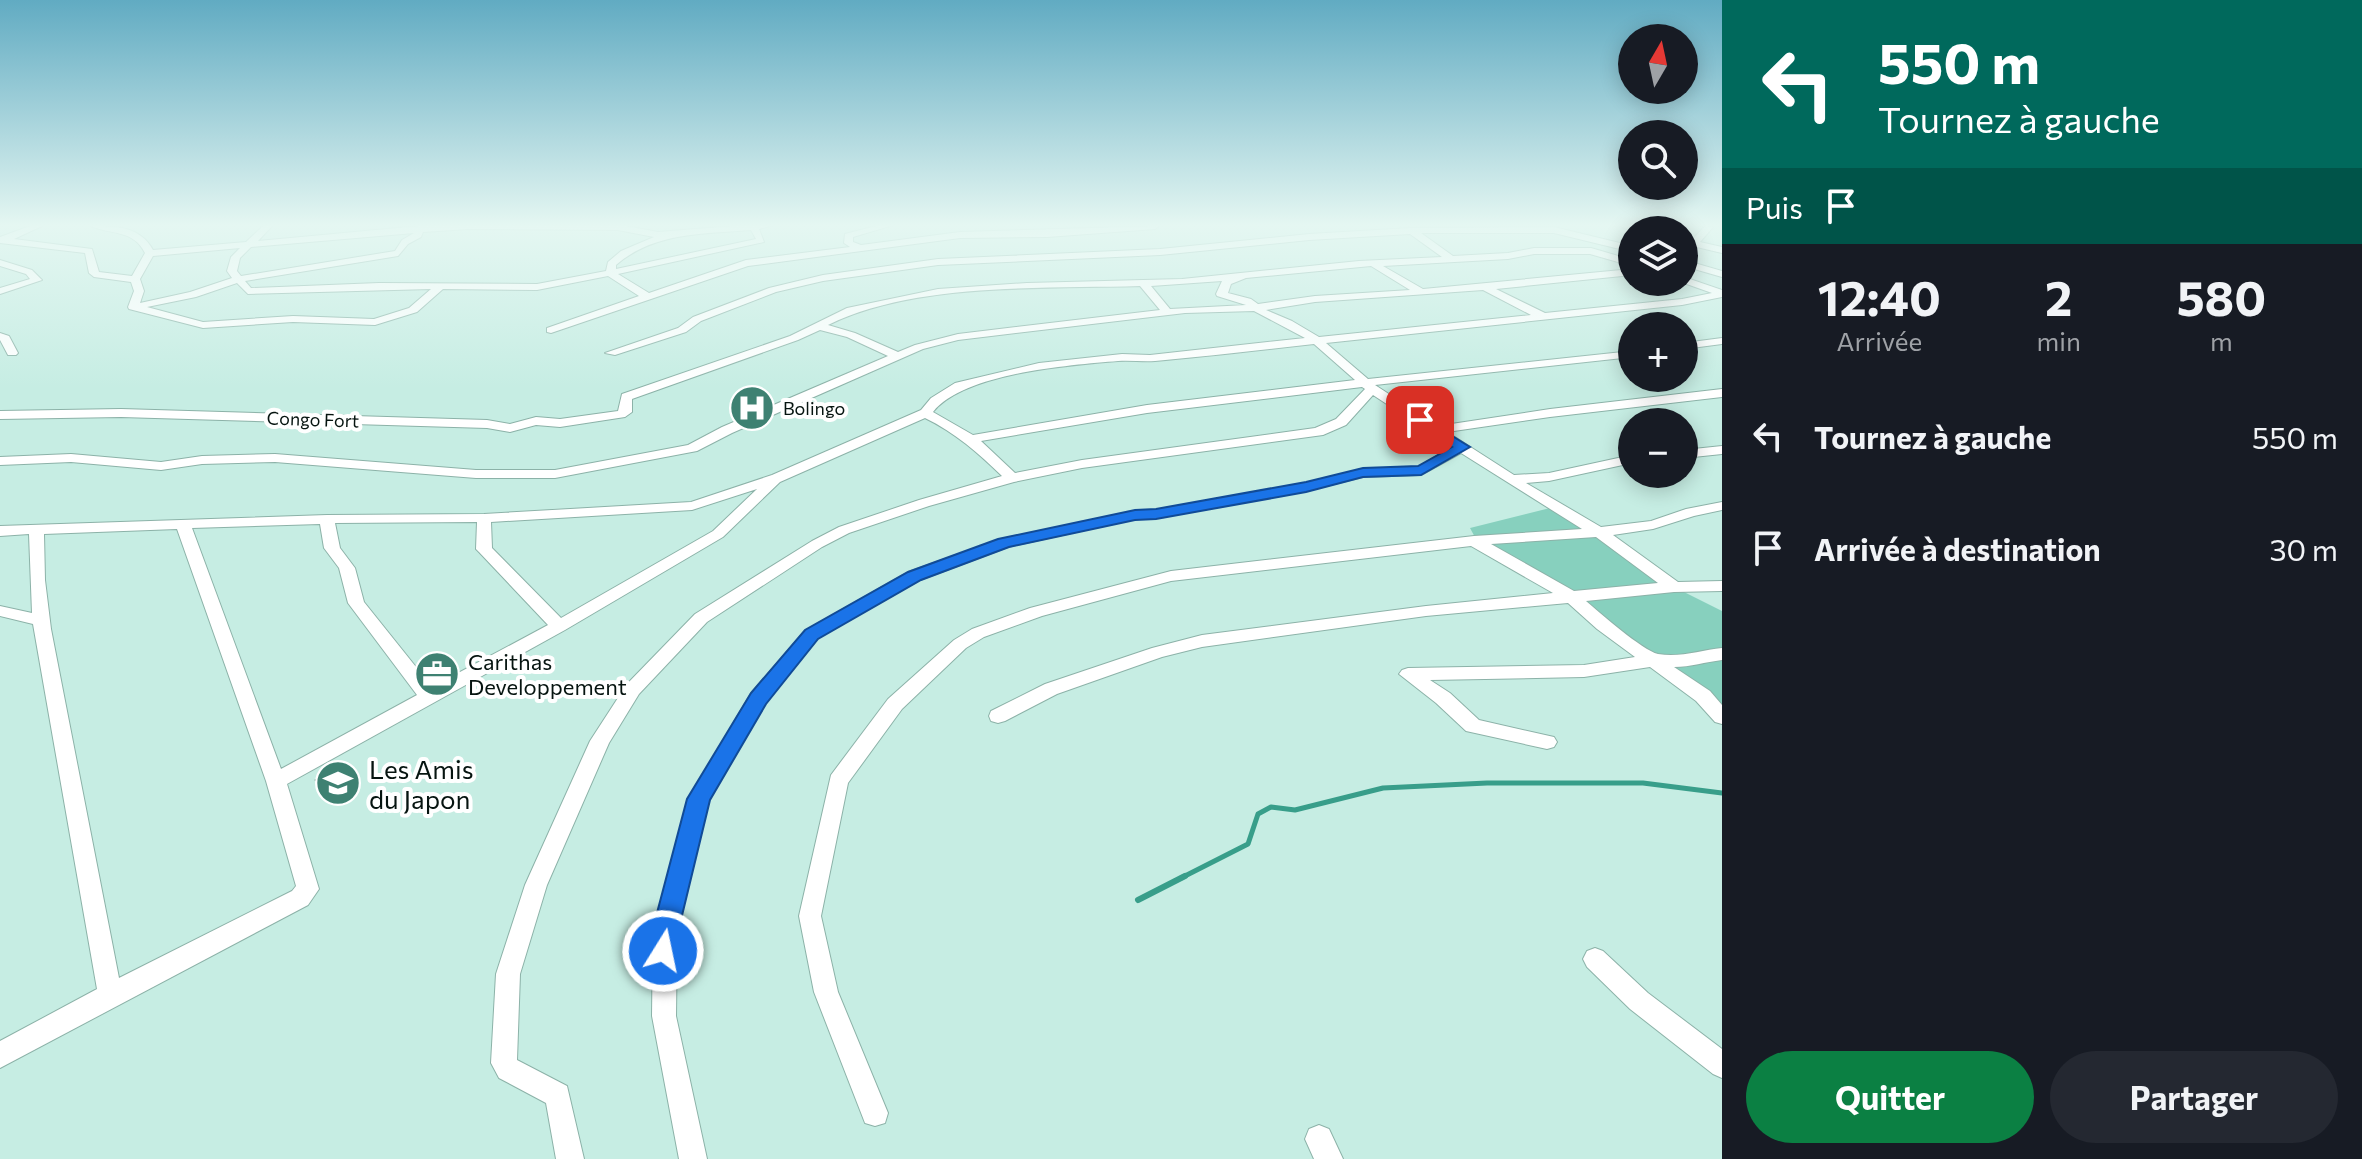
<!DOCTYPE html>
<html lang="fr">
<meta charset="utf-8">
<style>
body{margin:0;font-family:Commissioner,sans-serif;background:#242831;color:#f1f3f6;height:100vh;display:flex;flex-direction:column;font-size:30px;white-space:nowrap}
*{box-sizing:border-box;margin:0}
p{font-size:26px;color:#9ea1a6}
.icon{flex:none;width:44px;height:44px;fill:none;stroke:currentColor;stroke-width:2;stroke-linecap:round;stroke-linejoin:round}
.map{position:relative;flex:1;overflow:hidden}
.sheet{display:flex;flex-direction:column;background:#171b24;width:640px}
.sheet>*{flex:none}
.guide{background:#00695c;color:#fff;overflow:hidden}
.needle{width:52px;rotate:9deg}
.controls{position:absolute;left:1618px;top:24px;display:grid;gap:16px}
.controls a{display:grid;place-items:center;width:80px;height:80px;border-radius:50%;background:#171b24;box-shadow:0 4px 20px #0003;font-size:40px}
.pin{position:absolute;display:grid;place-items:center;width:68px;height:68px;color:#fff;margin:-34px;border-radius:16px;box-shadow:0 4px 12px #0006}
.me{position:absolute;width:88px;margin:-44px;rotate:10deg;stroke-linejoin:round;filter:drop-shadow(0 0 6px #0008)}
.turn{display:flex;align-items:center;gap:28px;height:168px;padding:0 24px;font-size:36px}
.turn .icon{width:104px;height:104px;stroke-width:2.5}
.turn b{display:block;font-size:56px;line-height:68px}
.then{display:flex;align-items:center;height:76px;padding:0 24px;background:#0003;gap:16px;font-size:30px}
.eta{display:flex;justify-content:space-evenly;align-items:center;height:136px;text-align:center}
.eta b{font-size:48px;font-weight:700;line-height:56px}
.cta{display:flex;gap:16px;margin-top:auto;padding:16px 24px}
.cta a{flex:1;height:92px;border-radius:48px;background:#0b8043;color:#fff;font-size:32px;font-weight:700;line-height:92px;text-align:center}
.cta a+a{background:#242831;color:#f1f3f6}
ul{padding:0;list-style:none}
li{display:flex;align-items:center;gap:24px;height:112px;padding:0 24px}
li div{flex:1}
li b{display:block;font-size:30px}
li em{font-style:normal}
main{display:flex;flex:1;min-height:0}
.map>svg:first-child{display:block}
.green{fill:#87d0be}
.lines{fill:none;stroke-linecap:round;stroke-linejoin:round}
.stream-far1{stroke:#389e8a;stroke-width:5}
.stream{stroke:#389e8a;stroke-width:6}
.minor-casing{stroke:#8cb2a8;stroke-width:2}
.minor{fill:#fff;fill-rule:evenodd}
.wall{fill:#84a59d}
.shaded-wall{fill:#6c867f}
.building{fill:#9ac0b6;stroke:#6c867f;stroke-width:2}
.route{fill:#1a73e8;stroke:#114b97;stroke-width:2}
.labels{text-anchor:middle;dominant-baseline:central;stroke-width:8;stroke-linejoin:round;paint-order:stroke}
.far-poi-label{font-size:18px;fill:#061410;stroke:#fff;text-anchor:start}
.far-street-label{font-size:18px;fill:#061410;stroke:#fff}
.poi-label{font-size:22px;fill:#061410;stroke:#fff;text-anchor:start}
.near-poi-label{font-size:26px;fill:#061410;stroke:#fff;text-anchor:start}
</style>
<main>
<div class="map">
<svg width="1722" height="1159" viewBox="0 0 1722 1159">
<rect width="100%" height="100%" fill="#c6ede3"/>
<path class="green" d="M1554,507L1674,587L1722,611V715L1692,685L1477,541L1470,528Z"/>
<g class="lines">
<path class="stream-far1" d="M1181,878L1248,844L1258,814L1271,807L1295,810L1383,788L1487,783H1643L1722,793"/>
<path class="stream" d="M1138,900L1185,876"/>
<g class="minor-casing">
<path id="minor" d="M30,226H42L14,239L92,249L99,272L132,276L145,253C133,229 111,235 91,226C115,226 140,226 153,250L246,242L263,226H272L258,241L419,226H626L658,232L734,226H770L759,229L764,242L618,274L649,293L746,260L850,247L844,243L845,234L876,226H890L853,237V242L861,245L960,232L1159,226L1155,229L1047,237L960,238L748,266L551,333L547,332V328L639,296L608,276L537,290L443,289L417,312L375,325L293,322L203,328L129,309L128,307L134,291L131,282L94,277L89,273L85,253L0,243V237ZM468,229L618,230L654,237L621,251L608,262L606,271L537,284L379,283L251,288L245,281L398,256L408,244L421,237L423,232ZM751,230L756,239L616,269V265C654,232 703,234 751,230ZM414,233L402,240L395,251L241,276L237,271L240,258L251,247ZM240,248L231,257L227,271L232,278L190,292L140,303L144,291L140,279L153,256ZM237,283L248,294L431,289L409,308L374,319L293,316L203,322L147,307L196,297Z
M1620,226H1635L1645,230L1632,231Z
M1705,226L1713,227L1700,242L1722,247V253L1684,244V238L1692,240Z
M1554,227L1632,246V252L1554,233H1421L1453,256L1508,253L1534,248H1591L1632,260V266L1590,254H1534L1508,259L1383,266L1423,289L1632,269V275L1496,289L1545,313L1682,299L1712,293L1681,282H1684V277L1722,290V297L1682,305L1326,343L1368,379L1632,351V357L1375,385L1438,426L1550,409L1722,389V397L1550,417L1447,432L1514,475L1549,473L1632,455V463L1549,481L1526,483L1601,527L1651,521L1686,509L1722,502V510L1694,516L1653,529L1613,535L1678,582L1722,581V591L1674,592L1586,601C1600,613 1642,650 1658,654C1680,658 1701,650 1722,648V660C1705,662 1691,667 1674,667L1710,691L1722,705V724L1715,722L1696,701L1650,667L1584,677L1430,680L1450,693L1479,720L1554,737L1557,742L1554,747L1547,749L1466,731L1436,703L1399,674L1402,670L1408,668L1584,665L1635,657L1597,629L1568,603L1426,616L1202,647L1162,657L1057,694L1005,721L998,723L991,721L989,716L991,711L1045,684L1152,648L1202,635L1426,606L1553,593L1471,546L1171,581L1042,616L984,637L966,648L902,709L848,783L821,916L838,992L888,1113L885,1123L875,1126L865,1123L814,992L799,916L831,775L888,699L954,640L972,629L1030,608L1171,571L1474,536L1582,529L1461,453L1421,475L1363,477L1306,491L1156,518L1135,519L1008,547L920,580L818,638L765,703L709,800L677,932L676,1016L707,1159H679L652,1016L653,932L689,799L751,693L806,630L908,572L999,540L1135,511L1156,510L1306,483L1363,469L1418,467L1452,447L1373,395L1346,425L1323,435L1082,468L1014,482L929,506L849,533L822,547L707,622L639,694L609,743L547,885L520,974L517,1060L567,1086L584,1159H556L546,1103L499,1078L491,1063L496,974L525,885L590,741L627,684L695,614L812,541L839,527L919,500L1002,476C978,453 956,433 925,418L780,482L723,537L565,630L287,784L319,889L308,905L0,1068V1041L97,989L33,624L0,616V606L32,613L29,534L0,536V526L327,515L484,514L691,502L772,475L921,410L931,398L955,383L1039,363L1122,354L1150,355L1305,338L1254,311L1185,313L958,340L923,349L732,433L697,451L555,478H476L275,462L202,464L161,470L71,462L0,465V457L71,454L161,462L202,456L275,454L476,470H555L688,445L722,427L888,356L847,337L820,330L798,340L632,399V412L625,417L560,427L536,425L510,432L487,428L121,417L0,419V411L121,409L487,420L510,424L536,417L560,419L618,411L622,394L790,336L847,308L938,289L1027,283L1182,279L1359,261L1442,257L1410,234L1309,240L1160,255L938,265L823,281L776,292L701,321L686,332L615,355L605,353L678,328L693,317L769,288L823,275L938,259L1160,249L1309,234L1411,228ZM1371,266L1410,290L1315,296L1258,304L1251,299L1228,293L1231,284L1246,278ZM1222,281L1216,294L1217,296L1246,305L1170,309L1151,286ZM1140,286L1160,310L958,334L915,345L898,352L855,333L828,325C915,282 1044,289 1140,286ZM1483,290L1531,315L1319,337L1292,321L1266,310L1315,302ZM1314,344L1355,380L1147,405L973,435L933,412C964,373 1070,365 1118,361C1130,360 1143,362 1155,361C1208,356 1261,350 1314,344ZM1362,387L1365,389L1336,419L1315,428L1082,460L1015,473L981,441L1147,413ZM757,489L713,531L561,618L492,548L491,522L692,510ZM477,522L476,549L479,552L548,625L432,687L364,602L355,568L340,548L335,523ZM320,524L324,548L339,568L348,603L417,695L281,769L192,528ZM177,529L266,781L296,886L292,891L119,978L51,629L45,580L44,534ZM1596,537L1658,583L1574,591L1491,544Z
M0,260L32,270L42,280L0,294V288L30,279L26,274L0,266Z
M1684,260L1722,271V277L1684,266Z
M0,333L9,336L18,353L16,355H8L0,340Z
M1722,338V344L1684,349V343Z
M1722,446V454L1684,458V450Z
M1595,948L1603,951L1648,993L1722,1049V1078L1713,1074L1630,1009L1587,967L1583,959L1587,951Z
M1319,1125L1329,1129L1343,1159H1314L1305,1139L1309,1129Z"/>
</g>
<use href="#minor" class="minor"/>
</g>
<path class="wall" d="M420,664L454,672L433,683L423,670Z
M352,773L355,780L331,796L320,787L316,780Z"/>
<path class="shaded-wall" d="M451,665L454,672L433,683L430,676Z
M352,773L355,780L331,796L327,789Z"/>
<path class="building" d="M442,654L451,665L430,676L420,664Z
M341,764L352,773L327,789L316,780Z"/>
<linearGradient id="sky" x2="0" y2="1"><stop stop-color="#61abc2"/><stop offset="0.58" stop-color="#e5f7f2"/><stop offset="1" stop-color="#e5f7f2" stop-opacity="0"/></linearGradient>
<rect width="1722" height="388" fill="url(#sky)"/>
<path class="route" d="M1420,416L1470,447L1421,475L1363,477L1306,492L1156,519L1135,520L1009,547L921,580L818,639L766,704L710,800L678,932L673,960L663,964L654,960L650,951L652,932L687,799L751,693L805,630L908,572L998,539L1135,510L1156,509L1306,482L1363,468L1418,466L1452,447L1415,423L1413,420Z"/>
<defs>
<g id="hospital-disc" transform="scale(2.3)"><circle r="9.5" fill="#3e8172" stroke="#fff"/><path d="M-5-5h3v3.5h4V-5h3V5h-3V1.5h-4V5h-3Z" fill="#fff"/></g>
<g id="office-disc" transform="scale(2.3)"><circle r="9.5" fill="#3e8172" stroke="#fff"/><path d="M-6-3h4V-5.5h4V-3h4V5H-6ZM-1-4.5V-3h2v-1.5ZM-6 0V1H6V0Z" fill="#fff"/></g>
<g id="university-disc" transform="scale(2.3)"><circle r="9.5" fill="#3e8172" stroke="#fff"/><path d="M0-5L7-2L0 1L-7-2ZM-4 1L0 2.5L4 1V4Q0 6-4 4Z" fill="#fff"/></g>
</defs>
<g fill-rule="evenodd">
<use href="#hospital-disc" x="752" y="408"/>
<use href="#office-disc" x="437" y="674"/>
<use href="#university-disc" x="338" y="783"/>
</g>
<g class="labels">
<g class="far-poi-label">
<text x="783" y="408">Bolingo</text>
</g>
<g class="far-street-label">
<text transform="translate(313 419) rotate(2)">Congo Fort</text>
</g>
<g class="poi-label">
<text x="468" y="661">Carithas<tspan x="468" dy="25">Developpement</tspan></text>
</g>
<g class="near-poi-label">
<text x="369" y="768">Les Amis<tspan x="369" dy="30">du Japon</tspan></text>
</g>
</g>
</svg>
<div class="controls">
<a><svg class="needle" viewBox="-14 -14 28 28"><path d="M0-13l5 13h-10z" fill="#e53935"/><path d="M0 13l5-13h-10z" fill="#9ea1a6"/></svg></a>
<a><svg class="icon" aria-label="search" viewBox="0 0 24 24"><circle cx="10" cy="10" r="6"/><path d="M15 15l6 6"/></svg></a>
<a><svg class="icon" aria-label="layers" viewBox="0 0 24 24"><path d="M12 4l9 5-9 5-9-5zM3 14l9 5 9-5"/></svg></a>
<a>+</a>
<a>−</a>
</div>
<div class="pin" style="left:1420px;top:420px;background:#d93025"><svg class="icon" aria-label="arrive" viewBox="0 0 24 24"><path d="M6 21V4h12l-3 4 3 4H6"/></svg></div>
<svg class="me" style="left:663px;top:951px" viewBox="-20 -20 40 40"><circle r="17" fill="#1a73e8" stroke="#fff" stroke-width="3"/><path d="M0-11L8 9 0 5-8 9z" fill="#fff"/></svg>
</div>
<section class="sheet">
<div class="guide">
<div class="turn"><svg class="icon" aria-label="left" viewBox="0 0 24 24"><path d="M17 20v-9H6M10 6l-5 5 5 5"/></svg><div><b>550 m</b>Tournez à gauche</div></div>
<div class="then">Puis<svg class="icon" aria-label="arrive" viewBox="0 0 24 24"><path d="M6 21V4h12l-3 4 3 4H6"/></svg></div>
</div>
<div class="eta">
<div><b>12:40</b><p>Arrivée</p></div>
<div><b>2</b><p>min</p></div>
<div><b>580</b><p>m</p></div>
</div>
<ul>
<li><svg class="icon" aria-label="left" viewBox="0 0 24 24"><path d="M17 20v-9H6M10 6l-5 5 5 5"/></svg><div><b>Tournez à gauche</b></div><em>550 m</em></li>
<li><svg class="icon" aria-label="arrive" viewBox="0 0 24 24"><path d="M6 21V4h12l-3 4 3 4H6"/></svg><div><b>Arrivée à destination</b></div><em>30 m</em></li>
</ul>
<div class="cta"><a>Quitter</a><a>Partager</a></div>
</section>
</main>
